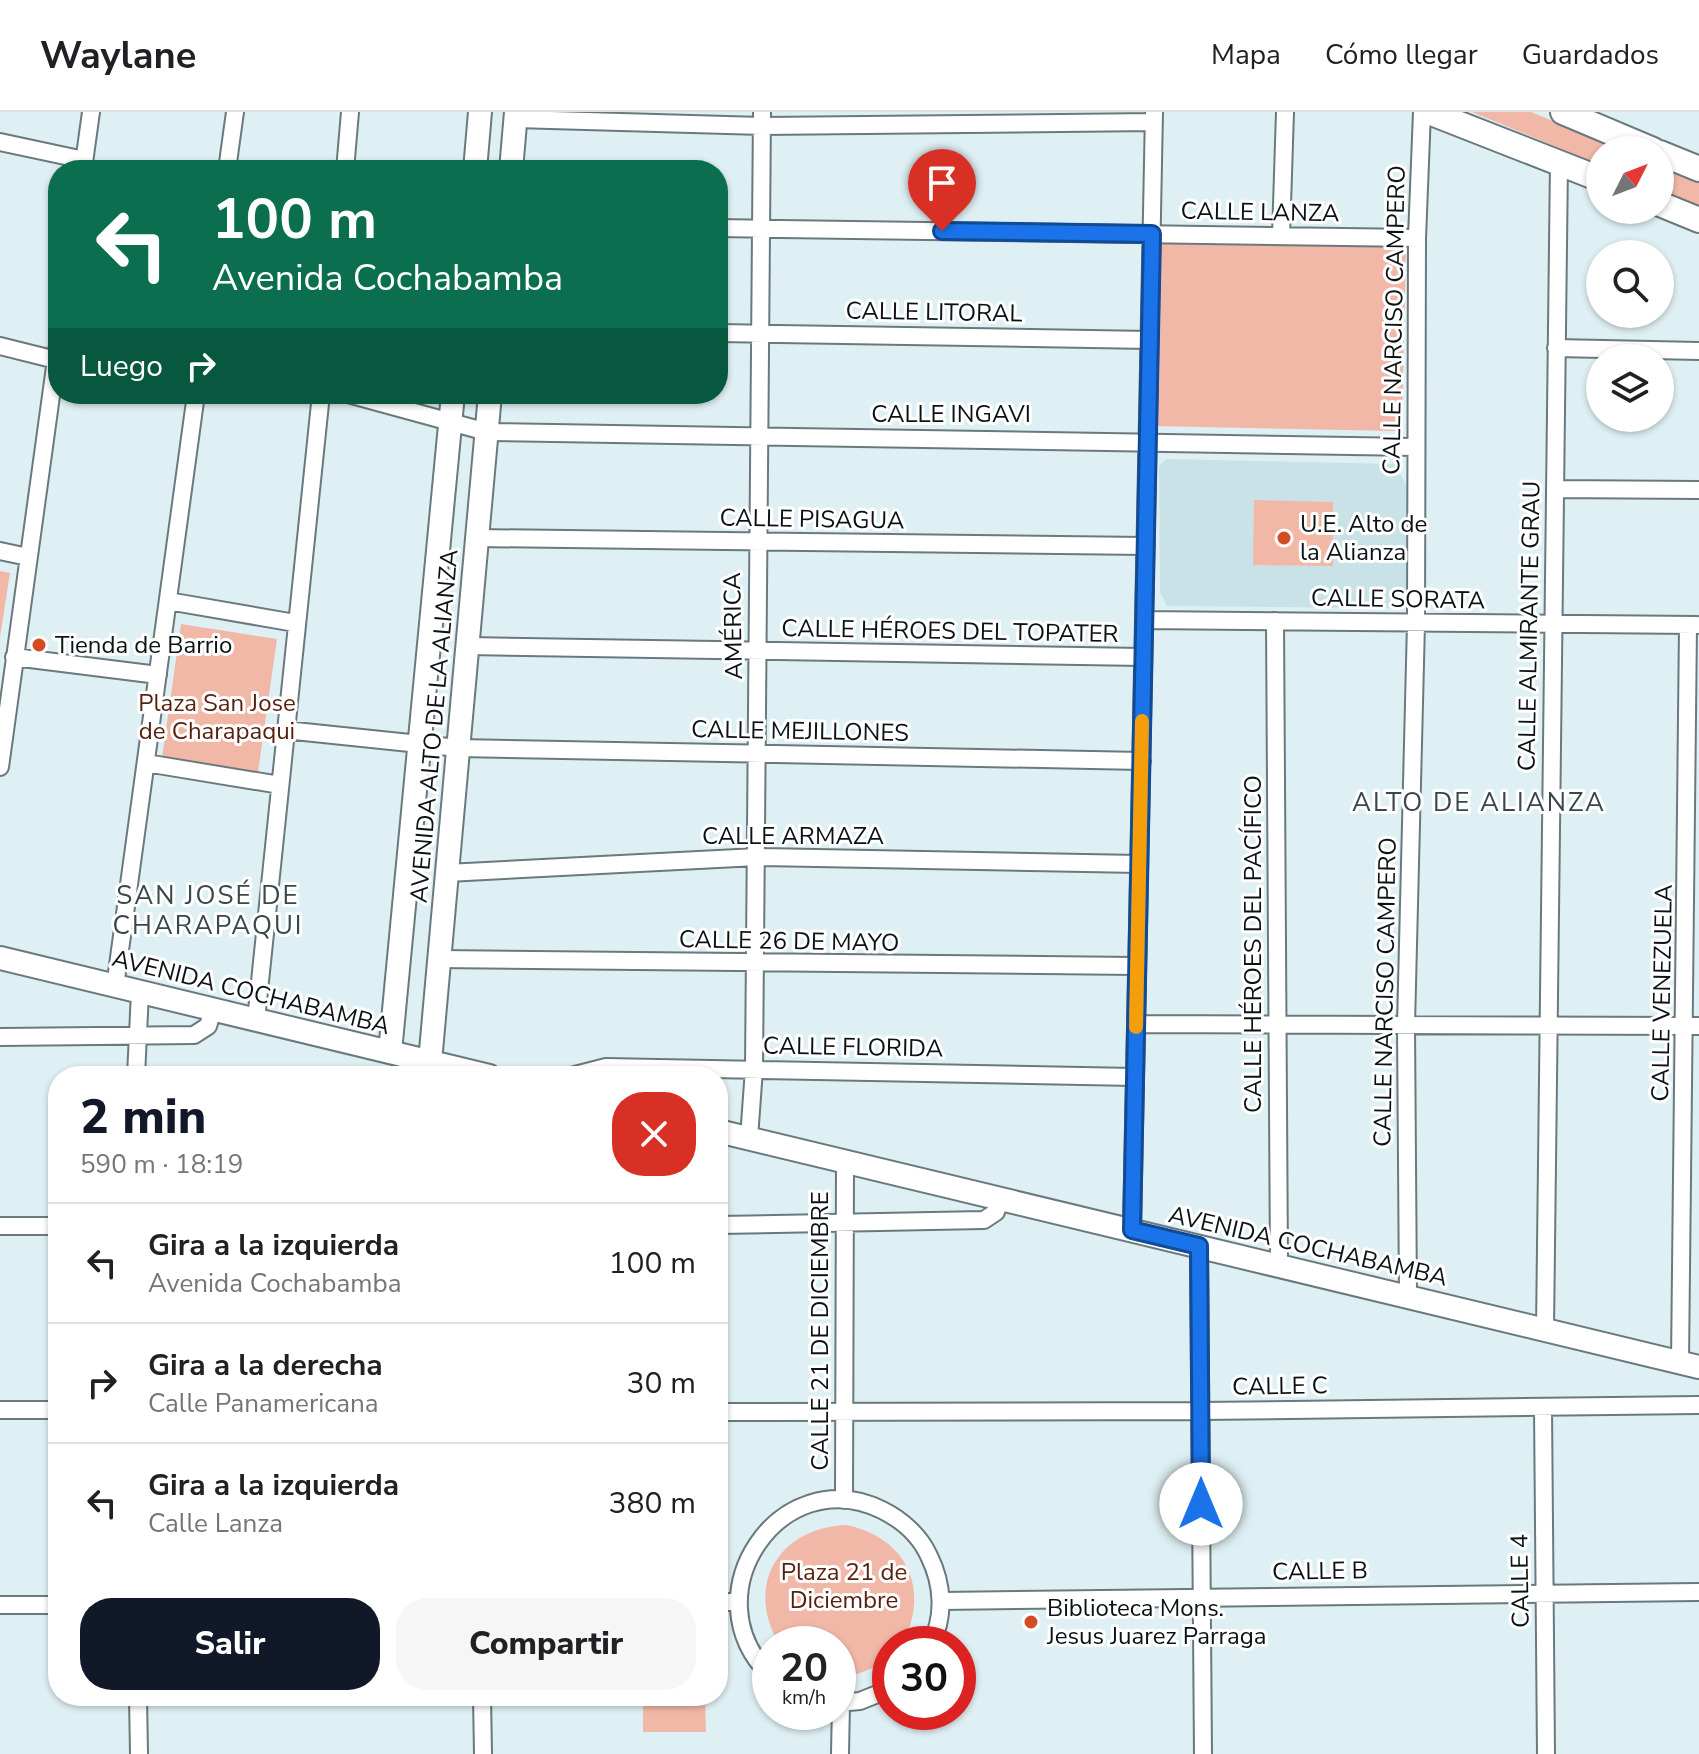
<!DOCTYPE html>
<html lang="es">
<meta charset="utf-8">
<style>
body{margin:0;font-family:"Nunito Sans",sans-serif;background:#f6f6f6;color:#202124;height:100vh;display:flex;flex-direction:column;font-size:30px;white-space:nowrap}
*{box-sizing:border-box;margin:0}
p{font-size:26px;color:#757577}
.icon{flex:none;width:44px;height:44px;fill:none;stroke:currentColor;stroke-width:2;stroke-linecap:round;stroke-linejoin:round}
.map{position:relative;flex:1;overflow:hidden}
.sheet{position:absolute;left:48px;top:954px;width:680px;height:640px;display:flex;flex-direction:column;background:#fff;border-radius:32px;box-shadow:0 2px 6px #0004}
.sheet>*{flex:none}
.banner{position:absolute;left:48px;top:48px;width:680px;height:244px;border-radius:32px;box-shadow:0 2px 6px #0004;background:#0b6e4f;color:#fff;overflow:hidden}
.needle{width:52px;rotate:48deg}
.controls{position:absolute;left:1586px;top:24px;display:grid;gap:16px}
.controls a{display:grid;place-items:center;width:88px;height:88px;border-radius:50%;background:#fff;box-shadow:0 2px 6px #0004;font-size:40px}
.speed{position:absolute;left:752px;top:1514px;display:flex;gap:16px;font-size:40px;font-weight:700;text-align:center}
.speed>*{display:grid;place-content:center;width:104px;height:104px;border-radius:50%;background:#fff;box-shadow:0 2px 6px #0004;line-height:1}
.speed small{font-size:20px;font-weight:400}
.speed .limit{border:12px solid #d22;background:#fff;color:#111}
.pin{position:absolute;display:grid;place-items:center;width:68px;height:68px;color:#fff;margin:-82px -34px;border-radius:50% 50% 50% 0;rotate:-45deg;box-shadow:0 0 8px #0007}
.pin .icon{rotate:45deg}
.me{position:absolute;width:88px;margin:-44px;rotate:0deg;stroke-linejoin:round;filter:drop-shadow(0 0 6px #0008)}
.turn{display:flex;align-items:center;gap:28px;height:168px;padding:0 32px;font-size:36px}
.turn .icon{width:104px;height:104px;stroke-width:2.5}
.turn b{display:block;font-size:56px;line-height:68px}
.then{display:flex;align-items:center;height:76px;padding:0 32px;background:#0003;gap:16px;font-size:30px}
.round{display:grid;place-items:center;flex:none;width:84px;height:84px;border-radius:32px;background:#f6f6f6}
.head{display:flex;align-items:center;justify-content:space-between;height:136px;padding:0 32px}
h1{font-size:48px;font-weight:800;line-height:60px;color:#111827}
.cta{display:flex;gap:16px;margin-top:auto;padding:16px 32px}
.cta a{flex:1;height:92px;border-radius:32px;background:#111827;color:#fff;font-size:32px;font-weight:800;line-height:92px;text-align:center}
.cta a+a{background:#f6f6f6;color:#202124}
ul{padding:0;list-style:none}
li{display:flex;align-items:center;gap:24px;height:120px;padding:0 32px;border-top:2px solid #e0e0e0}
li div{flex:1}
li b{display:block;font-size:30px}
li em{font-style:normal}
header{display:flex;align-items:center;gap:48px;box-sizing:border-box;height:112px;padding:0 40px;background:#fff;border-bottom:2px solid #e0e0e0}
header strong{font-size:38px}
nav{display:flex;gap:44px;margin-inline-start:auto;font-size:28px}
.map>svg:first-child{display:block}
.built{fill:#c9e2e8}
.green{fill:#f1b8a7}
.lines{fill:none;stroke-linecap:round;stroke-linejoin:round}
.street-casing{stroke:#6a797d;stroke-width:20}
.secondary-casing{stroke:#6a797d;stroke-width:26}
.primary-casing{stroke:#6a797d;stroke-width:28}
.street{stroke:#fff;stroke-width:16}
.secondary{stroke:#fff;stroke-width:22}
.primary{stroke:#fff;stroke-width:24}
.route-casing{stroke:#114b97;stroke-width:20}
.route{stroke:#1a73e8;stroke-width:14}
.slow{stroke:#f59e0b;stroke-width:14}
.poi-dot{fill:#d44c21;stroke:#fff;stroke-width:3}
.labels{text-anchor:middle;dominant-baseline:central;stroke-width:6;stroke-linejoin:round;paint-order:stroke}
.street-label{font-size:24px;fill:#0c1213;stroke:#fff}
.poi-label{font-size:24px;fill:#0c1213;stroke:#fff;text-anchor:start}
.park-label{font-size:24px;fill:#561f0e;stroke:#fff}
.neighbourhood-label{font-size:26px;letter-spacing:2px;fill:#39474a;stroke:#fff}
</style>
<header>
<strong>Waylane</strong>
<nav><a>Mapa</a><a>Cómo llegar</a><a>Guardados</a></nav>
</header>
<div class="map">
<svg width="1699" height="1642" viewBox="0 0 1699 1642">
<rect width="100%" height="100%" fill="#dff0f4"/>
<path class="built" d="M1166,347L1395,352L1409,378L1407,489L1400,496H1382L1167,494L1160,480L1159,354Z"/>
<path class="green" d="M1472,0H1531L1625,38H1600V53Z
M1660,52L1699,68V94L1660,78Z
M1155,128L1400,134L1406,139L1402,309L1395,319L1152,314Z
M1254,388L1333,390V454L1253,453Z
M0,459L10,461L0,525Z
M181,512L277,527L258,660L162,646Z
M847,1413C905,1426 929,1473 905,1527L901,1532H890V1545C874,1557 858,1564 838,1564V1532H779C744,1472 780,1415 847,1413Z
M643,1584H705L706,1620H643Z"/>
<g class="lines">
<g class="street-casing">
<path id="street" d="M515,7L762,14L1154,10
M0,30L84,48
M83,58L91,0
M227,58L235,0
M345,58L350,0
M718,116L1417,126
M1281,124L1285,0
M718,221L1150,228
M0,234L56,248
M1556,236L1699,239
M348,282L487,320L1415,335
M1555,377L1699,378
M477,426L1146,434
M0,439L28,445
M168,489L295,511
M1144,508L1697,513
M1275,509L1279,1154
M468,534L1143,545
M14,545L158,563
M285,618L458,636L1142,649
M146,651L280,673
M0,655L58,233
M447,761L757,745L1139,752
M439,847L1137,854
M115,875L196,282
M256,908L321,282
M1136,912L1699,914
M0,925L194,923L208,914L213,898
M136,964L140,880
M571,964L606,955L1135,965
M749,1026L754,957C756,638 758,319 762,0
M718,1113L984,1108L996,1100L1000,1087
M0,1114H58
M1132,1118L1154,0
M1199,1134L1203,1642
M1408,1184L1406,913L1416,511L1417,126L1422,0
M1545,1218L1559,50
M1680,1250L1688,513
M1543,1296L1546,1642
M0,1298H58
M718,1300L1200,1299L1699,1293
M844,1388L845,1049
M941,1489L1699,1480
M718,1490H738
M0,1493H58
M770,1563C689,1484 780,1348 882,1398C902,1408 920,1424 929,1444C943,1472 945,1504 931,1532
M138,1584L139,1642
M482,1584L483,1642
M838,1591L860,1589L890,1577
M840,1642L841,1591"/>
</g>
<g class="secondary-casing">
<path id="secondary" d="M475,58L480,0
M511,58L516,0
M0,846L489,964
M390,940L453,282
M430,950L490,282
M718,1019L1699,1255"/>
</g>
<g class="primary-casing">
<path id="primary" d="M1429,0L1600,67
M1563,0L1653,38
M1660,41L1699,57
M1660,92L1699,108"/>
</g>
<use href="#street" class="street"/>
<use href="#secondary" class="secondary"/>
<use href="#primary" class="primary"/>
</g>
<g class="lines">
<g class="route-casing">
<path id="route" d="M942,119L1152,122L1132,1118L1199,1134L1201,1392"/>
</g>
<use href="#route" class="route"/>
<path class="slow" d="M1136,915L1142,609"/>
</g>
<g class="poi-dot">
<circle cx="1284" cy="426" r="8"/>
<circle cx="39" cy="533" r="8"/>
<circle cx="1031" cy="1510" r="8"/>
</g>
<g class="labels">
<g class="street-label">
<text transform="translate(1260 100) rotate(1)">CALLE LANZA</text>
<text transform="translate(934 200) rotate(1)">CALLE LITORAL</text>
<text transform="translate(1394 208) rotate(-89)">CALLE NARCISO CAMPERO</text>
<text x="951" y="302">CALLE INGAVI</text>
<text transform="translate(812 407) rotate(1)">CALLE PISAGUA</text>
<text transform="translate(1398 487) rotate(1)">CALLE SORATA</text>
<text transform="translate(733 514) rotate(-91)">AMÉRICA</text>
<text transform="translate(1529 514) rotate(-89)">CALLE ALMIRANTE GRAU</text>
<text transform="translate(950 519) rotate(1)">CALLE HÉROES DEL TOPATER</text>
<text transform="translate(434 614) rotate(-85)">AVENIDA ALTO DE LA ALIANZA</text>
<text transform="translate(800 619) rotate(1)">CALLE MEJILLONES</text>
<text x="793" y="724">CALLE ARMAZA</text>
<text transform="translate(789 829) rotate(1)">CALLE 26 DE MAYO</text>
<text transform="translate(1253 832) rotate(-90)">CALLE HÉROES DEL PACÍFICO</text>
<text transform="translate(251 880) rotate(14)">AVENIDA COCHABAMBA</text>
<text transform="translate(1385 880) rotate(-89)">CALLE NARCISO CAMPERO</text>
<text transform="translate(1662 881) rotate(-89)">CALLE VENEZUELA</text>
<text transform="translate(853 935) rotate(1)">CALLE FLORIDA</text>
<text transform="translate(1308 1134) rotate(13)">AVENIDA COCHABAMBA</text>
<text transform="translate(820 1219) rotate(-90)">CALLE 21 DE DICIEMBRE</text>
<text transform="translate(1280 1274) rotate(-1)">CALLE C</text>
<text transform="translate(1320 1459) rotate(-1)">CALLE B</text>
<text transform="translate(1520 1469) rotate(-91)">CALLE 4</text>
</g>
<g class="poi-label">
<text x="1300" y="412">U.E. Alto de<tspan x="1300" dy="28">la Alianza</tspan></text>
<text x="55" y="533">Tienda de Barrio</text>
<text x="1047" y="1496">Biblioteca Mons.<tspan x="1047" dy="28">Jesus Juarez Parraga</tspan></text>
</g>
<g class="park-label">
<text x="217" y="591">Plaza San Jose<tspan x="217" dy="28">de Charapaqui</tspan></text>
<text x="844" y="1460">Plaza 21 de<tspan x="844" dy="28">Diciembre</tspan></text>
</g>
<g class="neighbourhood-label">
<text x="1479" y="690">ALTO DE ALIANZA</text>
<text x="208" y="783">SAN JOSÉ DE<tspan x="208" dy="30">CHARAPAQUI</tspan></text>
</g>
</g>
</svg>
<div class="controls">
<a><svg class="needle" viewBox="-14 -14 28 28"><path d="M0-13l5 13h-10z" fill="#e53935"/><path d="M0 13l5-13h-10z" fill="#757577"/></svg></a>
<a><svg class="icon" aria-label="search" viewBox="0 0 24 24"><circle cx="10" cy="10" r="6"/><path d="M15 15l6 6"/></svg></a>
<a><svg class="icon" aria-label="layers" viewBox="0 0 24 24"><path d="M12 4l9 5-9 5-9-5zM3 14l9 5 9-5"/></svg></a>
</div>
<div class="speed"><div>20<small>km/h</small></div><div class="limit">30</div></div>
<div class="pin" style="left:942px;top:119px;background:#d93025"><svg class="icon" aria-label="arrive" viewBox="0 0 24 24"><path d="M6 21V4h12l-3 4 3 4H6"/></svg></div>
<svg class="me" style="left:1201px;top:1392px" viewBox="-20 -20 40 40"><circle r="19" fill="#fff"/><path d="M0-13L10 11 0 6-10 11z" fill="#1a73e8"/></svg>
<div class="banner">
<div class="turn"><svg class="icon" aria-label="left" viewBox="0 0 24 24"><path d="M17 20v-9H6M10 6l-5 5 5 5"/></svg><div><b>100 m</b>Avenida Cochabamba</div></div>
<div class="then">Luego<svg class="icon" aria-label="right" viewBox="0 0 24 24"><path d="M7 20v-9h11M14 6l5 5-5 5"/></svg></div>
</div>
<section class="sheet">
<div class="head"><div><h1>2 min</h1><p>590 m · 18:19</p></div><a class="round" style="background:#d93025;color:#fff"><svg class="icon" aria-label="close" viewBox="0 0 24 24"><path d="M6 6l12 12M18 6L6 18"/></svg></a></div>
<ul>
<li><svg class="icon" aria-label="left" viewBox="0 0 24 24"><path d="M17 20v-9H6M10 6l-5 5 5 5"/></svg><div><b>Gira a la izquierda</b><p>Avenida Cochabamba</p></div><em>100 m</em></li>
<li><svg class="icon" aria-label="right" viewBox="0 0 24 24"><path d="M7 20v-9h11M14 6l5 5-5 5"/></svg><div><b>Gira a la derecha</b><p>Calle Panamericana</p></div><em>30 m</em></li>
<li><svg class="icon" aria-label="left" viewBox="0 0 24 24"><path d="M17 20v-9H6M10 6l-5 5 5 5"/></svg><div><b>Gira a la izquierda</b><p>Calle Lanza</p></div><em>380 m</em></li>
</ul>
<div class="cta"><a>Salir</a><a>Compartir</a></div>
</section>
</div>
